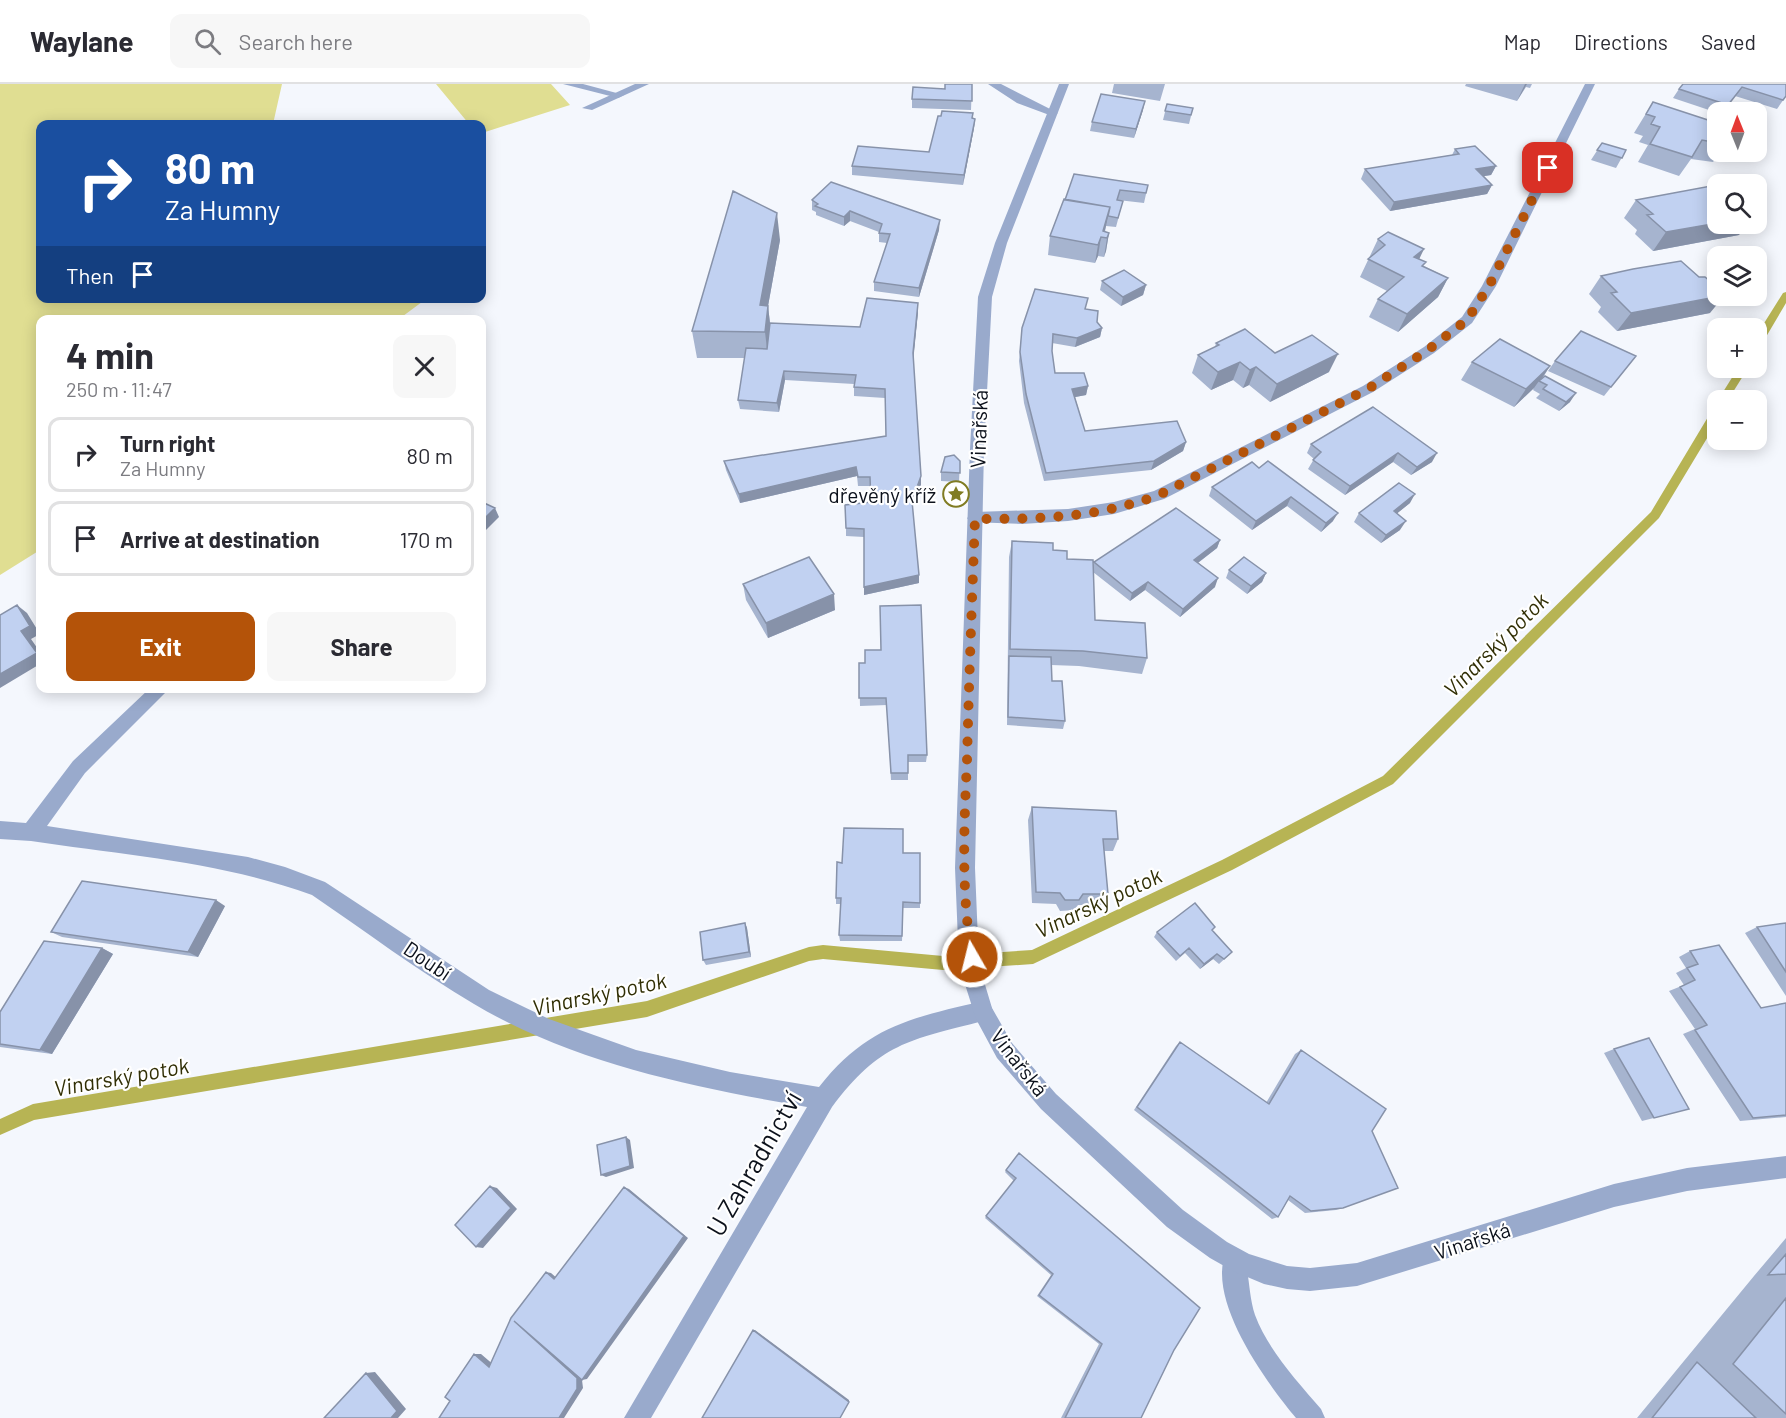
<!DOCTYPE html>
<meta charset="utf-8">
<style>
body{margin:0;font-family:Barlow,sans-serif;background:#f7f7f7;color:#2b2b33;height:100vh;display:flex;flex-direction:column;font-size:22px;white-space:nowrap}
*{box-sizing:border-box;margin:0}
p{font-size:20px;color:#7c7c81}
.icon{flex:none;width:33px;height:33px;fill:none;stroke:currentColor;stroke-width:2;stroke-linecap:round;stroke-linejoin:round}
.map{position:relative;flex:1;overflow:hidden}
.side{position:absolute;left:36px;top:231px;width:450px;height:378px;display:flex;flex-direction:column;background:#fff;border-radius:12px;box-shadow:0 3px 15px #0003}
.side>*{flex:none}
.top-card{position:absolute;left:36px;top:36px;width:450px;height:183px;border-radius:12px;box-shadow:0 3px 15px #0003;background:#1a4fa0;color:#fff;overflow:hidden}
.needle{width:39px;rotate:359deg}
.tools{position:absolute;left:1707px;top:18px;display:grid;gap:12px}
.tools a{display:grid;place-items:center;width:60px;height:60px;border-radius:12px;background:#fff;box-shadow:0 3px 15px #0003;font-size:30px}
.pin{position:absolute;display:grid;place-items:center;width:51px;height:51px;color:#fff;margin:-26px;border-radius:12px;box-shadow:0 3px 9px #0006}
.me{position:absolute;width:66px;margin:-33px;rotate:352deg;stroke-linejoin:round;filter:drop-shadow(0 0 4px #0008)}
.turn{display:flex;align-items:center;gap:21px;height:126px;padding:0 30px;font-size:27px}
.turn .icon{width:78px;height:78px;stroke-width:2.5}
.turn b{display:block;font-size:42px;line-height:51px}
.then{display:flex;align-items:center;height:57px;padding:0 30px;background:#0003;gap:12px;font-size:22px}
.round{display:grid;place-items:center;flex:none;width:63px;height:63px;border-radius:12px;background:#f7f7f7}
.headline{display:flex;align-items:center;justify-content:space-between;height:102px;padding:0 30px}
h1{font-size:36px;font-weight:700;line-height:45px}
.button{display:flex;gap:12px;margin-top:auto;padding:12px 30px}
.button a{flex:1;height:69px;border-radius:12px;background:#b45309;color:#fff;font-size:24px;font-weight:700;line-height:69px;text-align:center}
.button a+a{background:#f7f7f7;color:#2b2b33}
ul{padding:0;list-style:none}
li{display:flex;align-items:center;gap:18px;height:75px;margin:0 12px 9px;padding:0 18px;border:3px solid #e1e1e2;border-radius:12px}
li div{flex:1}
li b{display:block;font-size:22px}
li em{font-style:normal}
header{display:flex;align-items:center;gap:36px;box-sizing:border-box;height:84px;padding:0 30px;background:#fff;border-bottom:2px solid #e1e1e2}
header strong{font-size:28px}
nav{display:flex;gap:33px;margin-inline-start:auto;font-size:21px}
.search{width:420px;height:54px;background:#f7f7f7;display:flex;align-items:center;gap:15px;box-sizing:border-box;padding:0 21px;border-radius:12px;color:#7c7c81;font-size:22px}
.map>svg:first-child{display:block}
.green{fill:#e0de92}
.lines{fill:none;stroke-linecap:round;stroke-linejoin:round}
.stream{fill:#b7b454;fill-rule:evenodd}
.service{fill:#9ac;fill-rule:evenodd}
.minor{fill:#9ac;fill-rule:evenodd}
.tertiary{fill:#9ac;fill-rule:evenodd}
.wall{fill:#a6b4cf}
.shaded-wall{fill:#8792a9}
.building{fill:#c1d1f1;stroke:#8792a9;stroke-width:1.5}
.route{stroke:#b45309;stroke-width:10;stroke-dasharray:0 18}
.labels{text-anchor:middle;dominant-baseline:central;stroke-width:4.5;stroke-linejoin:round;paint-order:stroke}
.street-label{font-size:21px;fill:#0c111b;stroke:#fff}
.poi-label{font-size:21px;fill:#0c111b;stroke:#fff;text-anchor:end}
.water-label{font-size:22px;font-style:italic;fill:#312f05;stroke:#fff}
.near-street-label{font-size:26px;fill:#0c111b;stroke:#fff}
</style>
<header>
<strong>Waylane</strong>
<div class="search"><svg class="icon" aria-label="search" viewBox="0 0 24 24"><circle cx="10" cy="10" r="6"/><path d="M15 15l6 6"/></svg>Search here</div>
<nav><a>Map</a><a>Directions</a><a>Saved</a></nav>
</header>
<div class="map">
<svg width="1786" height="1334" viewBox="0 0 1786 1334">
<rect width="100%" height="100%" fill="#f4f7fd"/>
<path class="green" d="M0,0H282L273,40H40V214L426,215L399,235L40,236V466L0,491Z
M436,0H551L570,21L482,49V40H469Z"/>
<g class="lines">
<path class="stream" d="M1786,208V219L1760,263L1756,264V252L1783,209Z
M1738,284H1748L1728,316H1718Z
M1718,322V336L1659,434L1393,700L1232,786L1033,880L943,886L823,875L809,877L647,933L34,1036L0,1051V1035L33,1020L647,917L809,863L823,861L943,872L1032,866L1222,776L1383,692L1651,428L1714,323Z"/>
<path class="service" d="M563,0H583L624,11L618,14Z"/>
<path class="minor" d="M635,0H649L592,26L582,24Z
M988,0H1001L1058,29L1052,32L1017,19Z
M1585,0H1595L1496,202L1472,239L1434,269L1373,308L1164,415L1114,430L1068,437L1022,440L970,438L967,434L975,428L1068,425L1114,418L1154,407L1363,302L1424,263L1462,233L1482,202Z
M150,604H170L85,689L47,742L248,773L285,783L325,798L489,906L549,935L636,966L730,988L819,1003C867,942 911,934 983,917L990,920L993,927L990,934L983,937C909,956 880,959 832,1023L651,1334H624L807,1023C693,1003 575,980 474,920C418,887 365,847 312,811C223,778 124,771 31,757L0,755V737L26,739L73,677Z
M1234,1164L1242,1168C1250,1187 1248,1210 1255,1231C1268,1266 1297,1297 1321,1325L1325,1334H1296C1266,1298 1206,1216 1226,1168Z"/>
<path class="tertiary" d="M1059,0H1069L1007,159L992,213L984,365L975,784L978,857L983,894L992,924L1012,959L1056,1010L1183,1126L1227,1158L1249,1170L1287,1182L1310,1184L1357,1179L1614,1100L1687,1084L1786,1072V1094L1687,1107L1614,1123L1357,1202L1310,1207L1287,1205L1264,1200L1233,1187L1210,1174L1167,1143L1041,1025L997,974L976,935L963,894L958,857L955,784L970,365L978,213L995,159Z"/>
</g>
<path class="wall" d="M972,0L971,26L912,24V15L945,5Z
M1114,0H1165L1160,17L1112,9Z
M1466,0H1532L1530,4L1526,3L1517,17L1465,2Z
M1786,0V12L1777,25L1735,12L1722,28L1718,29L1673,14L1679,5Z
M1653,18L1718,45V68H1720L1713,78L1691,75L1679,92L1638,78L1648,61L1639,58L1643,52L1634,49Z
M1167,20L1193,24L1189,40L1163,36Z
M1143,26L1134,54L1090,47L1092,38Z
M972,34L975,35L974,44L963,101L852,91V82L929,68Z
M1602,59L1626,66L1616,84L1591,76Z
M1455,65L1496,82L1491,91L1484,92L1492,101L1487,110L1390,127L1361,95L1365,85L1452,71Z
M1148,101L1144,119L1118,116L1123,117L1116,143L1106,142L1105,148L1109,149L1106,167L1104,173L1098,172L1095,179L1048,171L1050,152L1064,115Z
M812,116L939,146L919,213L874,207V198L887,159L879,158V148L850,137L844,142L816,131V128L812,126Z
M1636,116L1739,151L1653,167L1635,150L1637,146L1624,134Z
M1378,155L1419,175L1424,182L1448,194L1438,213L1398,248L1369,233L1378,215L1387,207L1360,193Z
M780,156L768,222L770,239L860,243L918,228L913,274L921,392V401L912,423L919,491V499L864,511V453L846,452V444L871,418L870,402H858L857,392L740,419L726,386L724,377L886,352L885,314L854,312V300L785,296L779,328L740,325L738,316L745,274H697L692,247Z
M1601,192L1710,229L1617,247L1598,228L1601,223L1589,210Z
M1102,197L1146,201L1143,211L1121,222L1100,206Z
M1086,225L1102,244L1100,253L1075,263L1052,259V267L1055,289L1088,302L1086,311L1075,313L1085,347L1186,358L1183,367L1151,386L1044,397L1024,319L1019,277L1022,244Z
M1216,259L1275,269L1329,288L1270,318L1249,301L1243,304L1233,296L1211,306L1192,289L1198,271L1215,263Z
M1636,272L1604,312L1548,287L1555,277Z
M1472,278L1550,282L1542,295L1570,318L1559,327L1536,314L1540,310L1533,306L1534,304L1514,323L1461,296Z
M1373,323L1432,378L1411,391L1393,378L1345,411L1308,385L1314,375L1307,369L1311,360Z
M960,377L959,398L941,397V388Z
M1259,384L1333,437L1321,448L1287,422L1252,446L1209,412L1212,403Z
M1410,419L1397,429L1400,446L1381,459L1354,438L1359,429Z
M1220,456L1217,464L1198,479L1215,503L1180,533L1145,506L1130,517L1093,488L1095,536L1147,574L1142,590L1079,582L1051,581L1052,597L1065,637L1063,645L1007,641L1009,473L1012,457L1053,466L1067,475L1093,481L1094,478Z
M1229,486L1266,489L1262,498L1247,510L1226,494Z
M743,500L835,526L768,554L746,516Z
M859,579H865L927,671L926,678H908V696H891L887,621L860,622Z
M1032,723L1118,755L1113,767H1104L1108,810L1102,821H1078L1074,826L1060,827L1056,820L1032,819L1028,736Z
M903,769L920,819V824H903L902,857H840L839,851L841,820H836V814L842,779Z
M225,822L198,873L62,853L51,848Z
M745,839L747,844L751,873L706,881L703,876Z
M1786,839V912L1745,849L1757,843Z
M1212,846L1232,868L1219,880L1213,875L1200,885L1185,869L1176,877L1154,853L1157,848Z
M102,864L113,870L52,970L0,963V928Z
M1690,867L1761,924L1786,919V1033L1740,1037L1683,950L1695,945L1669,907L1684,901L1676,889L1686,884L1679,873Z
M1180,958L1266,1019L1295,970L1301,966L1372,1047L1343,1124L1336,1126L1305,1129L1288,1116L1278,1133L1272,1135L1134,1026L1176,962Z
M1614,965L1689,1025L1642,1037L1604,969Z
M1019,1069L1174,1266L1141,1334H1061L1099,1260L1037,1212L1051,1191L985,1134L1014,1097L1005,1088Z
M1786,1154V1334H1637L1754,1192Z"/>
<path class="shaded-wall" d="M1525,0H1527L1517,17Z
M1145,17L1143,26L1134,54L1136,45Z
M975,35L974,44L963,101L964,91Z
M1496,82L1491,91L1472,94L1476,85Z
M1492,101L1487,110L1390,127L1394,118Z
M1110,123L1106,142L1103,153V147Z
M850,127V137L844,142V133Z
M777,129L780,156L768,222L771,248L768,274L765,248L760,221Z
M940,136L939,146L919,213V204Z
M1718,139L1748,140L1739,151L1653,167L1666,148Z
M1109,149L1106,167L1104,173L1107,154Z
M1101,153L1098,172L1095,179L1098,161Z
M1424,165L1415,184L1414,173Z
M1448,194L1438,213L1398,248L1407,230Z
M1146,201L1143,211L1121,222L1123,213Z
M1721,212H1724L1710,229L1617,247L1631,229Z
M918,219V228L913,279V269Z
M1102,244L1100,253L1075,263L1077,254Z
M1338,270L1329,288L1270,318L1277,300Z
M1240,278L1233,296L1211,306L1218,288Z
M1550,282L1540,297H1539L1534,304L1514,323L1526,305Z
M1256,283L1249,301L1243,304L1250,286Z
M784,287L785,296L779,328L777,319Z
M1088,302L1086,311L1070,314L1072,305Z
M1576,309L1570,318L1559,327L1566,318Z
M1186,358L1183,367L1151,386L1154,377Z
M1398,369L1393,378L1345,411L1350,402Z
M1437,369L1432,378L1411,391L1417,383Z
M856,383L857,392L740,419L739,410Z
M921,392V401L911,425L912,417Z
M1415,410L1410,419L1389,436L1394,427Z
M1291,413L1287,422L1252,446L1256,437Z
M495,424L499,433L482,450V437Z
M1338,429L1333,437L1321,448L1326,439Z
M1406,437L1400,446L1381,459L1386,451Z
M1220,456L1217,464L1191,484L1194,476Z
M1266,489L1262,498L1247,510L1251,502Z
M919,491V499L864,511V503Z
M1218,494L1215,503L1180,533L1183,525Z
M1148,498L1145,506L1130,517L1132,509Z
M834,510L835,526L768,554L766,539Z
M17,521L27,529L40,550L31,555L40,568V580L0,604V590L21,547Z
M216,816L225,822L198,873L188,868Z
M745,839L747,844L751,873L749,868Z
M102,864L113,870L52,970L40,966Z
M1217,870L1213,875L1200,885L1204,880Z
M626,1053L630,1056L634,1084L606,1093L601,1091Z
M490,1102L497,1104L517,1125L483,1164L476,1163Z
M624,1103L629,1105L688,1154L587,1295L582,1296L583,1304L564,1334H559L514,1237L582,1293Z
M546,1188L551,1189L559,1196L554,1195Z
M753,1246H755L849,1316V1318Z
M474,1270H481L495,1282L489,1283Z
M375,1288L406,1325L398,1334H391L366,1289Z"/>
<path class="building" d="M945,0H972V17L912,15L913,3L945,5Z
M1683,0H1786V12L1783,16L1742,3L1728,21L1679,5Z
M1101,10L1145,17L1136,45L1092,38Z
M1653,18L1714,38L1711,43L1718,45V59L1702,56L1692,73L1650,60L1660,43L1651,40L1655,33L1646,30Z
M1167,20L1193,24L1191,31L1165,27Z
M942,27L973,29L972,34L975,35L964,91L852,82L858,62L929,68L938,32H941Z
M1602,59L1626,66L1622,74L1597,66Z
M1475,62L1496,82L1476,85L1492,101L1394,118L1365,85L1459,70L1455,65Z
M1074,90L1148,101L1146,109L1120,106L1117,116L1123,117L1118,134L1108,132L1110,123L1065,116Z
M831,98L940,136L919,204L874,198L890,150L879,149L882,140L850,127L844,133L815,122L818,120L812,116Z
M1711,102L1718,108V139L1666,148L1647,131L1653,130L1636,116Z
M733,107L777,129L760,221L768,222L765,248L692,247Z
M1064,115L1110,123L1103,147L1109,149L1107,154L1101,153L1098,161L1050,152Z
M1388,148L1424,165L1414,173L1426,178L1422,182L1448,194L1407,230L1378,215L1404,193L1368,175L1385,161L1378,155Z
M1681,177L1699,193H1705L1718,204V212H1721L1631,229L1611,209L1617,208L1601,192L1633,185Z
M1124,186L1146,201L1123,213L1102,197Z
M1035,205L1088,214L1085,225L1098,227L1097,238L1102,244L1077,254L1053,250L1052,267L1055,289H1084L1088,302L1072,305L1085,347L1177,337L1186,358L1154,377L1046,389L1026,310L1020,268L1022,244Z
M867,214L918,219L913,269L921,392L912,417L919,491L864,503V445L846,444L845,421L871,418L870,393H858L856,383L739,410L724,377L886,352L885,305L854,303L856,291L784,287L777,319L738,316L746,264L767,265L770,239L860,243Z
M1245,245L1275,269L1312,251L1338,270L1277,300L1256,283L1250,286L1240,278L1218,288L1198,271L1219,261L1216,259Z
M1581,247L1636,272L1611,303L1555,277Z
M1500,255L1550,282L1526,305L1472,278Z
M1545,292L1576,309L1566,318L1543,305L1547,301L1539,297Z
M1373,323L1437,369L1417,383L1398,369L1350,402L1313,376L1321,368L1311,360Z
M954,371L960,377V389L941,388L945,373Z
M1268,377L1338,429L1326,439L1291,413L1256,437L1212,403L1252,378L1259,384Z
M1399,399L1415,410L1394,427L1406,437L1386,451L1359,429Z
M482,418L495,424L482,437Z
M1176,424L1220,456L1194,476L1218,494L1183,525L1148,498L1132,509L1094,478Z
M1012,457L1053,459V466L1067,467V475L1093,476L1095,536L1145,539L1147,574L1083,567L1010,565Z
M809,473L834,510L766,539L743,500Z
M1244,473L1266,489L1251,502L1229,486Z
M17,521L30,542L21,547L37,569L0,590V531Z
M921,521L927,671H908V689H891L886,614H859V579H865V566H881L880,522Z
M1009,572L1051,573L1052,597H1062L1065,637L1008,633Z
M1032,723L1116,727L1118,755H1103L1108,810H1083L1079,816H1065L1060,809L1036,808Z
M844,744L903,745V769H920V819L903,818L902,852L839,851L841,814H836L837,778L842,779Z
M82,797L216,816L188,868L51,848Z
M1195,819L1215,843L1212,846L1232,868L1224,875L1217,870L1204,880L1189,864L1180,872L1157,848Z
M745,839L749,868L703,876L700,848Z
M1786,839V888L1757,843Z
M44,857L102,864L40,966L0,960V928Z
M1719,861L1761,924L1786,919V1031L1753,1034L1695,946L1707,941L1680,903L1695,896L1687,884L1698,880L1690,867Z
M1649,954L1689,1025L1654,1034L1614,965Z
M1180,958L1269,1020L1301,966L1386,1025L1372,1047L1398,1104L1343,1124L1311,1127L1290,1112L1278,1133L1137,1023Z
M626,1053L630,1082L601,1091L597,1061Z
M1019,1069L1200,1224L1174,1266L1141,1334H1065L1102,1260L1039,1211L1053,1190L986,1132L1016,1094L1006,1086Z
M490,1102L511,1124L476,1163L455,1141Z
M624,1103L684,1152L582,1296L514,1237L577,1294V1305L559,1334H439L450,1317L445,1313L474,1270L489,1283L511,1234L546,1188L554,1195Z
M1786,1170V1190L1768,1191Z
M1786,1214V1330L1733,1280Z
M753,1246L849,1318L840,1334H702Z
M1697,1278L1756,1334H1652Z
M366,1289L397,1327L391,1334H324Z"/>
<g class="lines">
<path class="route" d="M972,873C961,809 964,742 967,677C969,596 972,515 975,435C1041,435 1097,434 1159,411L1368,305L1428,266L1467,236L1489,202L1548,84"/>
</g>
<defs>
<g id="sight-ring" transform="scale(1.35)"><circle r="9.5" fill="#fff" stroke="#807c23" stroke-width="1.5"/><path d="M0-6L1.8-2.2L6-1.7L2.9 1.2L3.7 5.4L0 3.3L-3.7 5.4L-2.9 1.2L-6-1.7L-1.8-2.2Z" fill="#807c23"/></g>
</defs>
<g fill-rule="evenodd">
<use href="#sight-ring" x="956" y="410"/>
</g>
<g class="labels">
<g class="street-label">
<text transform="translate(978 345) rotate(-88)">Vinařská</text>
<text transform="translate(428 876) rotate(34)">Doubí</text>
<text transform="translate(1020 978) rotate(52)">Vinařská</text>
<text transform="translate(1472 1156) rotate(-18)">Vinařská</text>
</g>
<g class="poi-label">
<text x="936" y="410">dřevěný kříž</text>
</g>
<g class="water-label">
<text transform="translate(1495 560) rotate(-45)">Vinarský potok</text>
<text transform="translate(1098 818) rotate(-25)">Vinarský potok</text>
<text transform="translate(599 909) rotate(-12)">Vinarský potok</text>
<text transform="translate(121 992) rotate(-10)">Vinarský potok</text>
</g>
<g class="near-street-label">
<text transform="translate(753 1079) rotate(-60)">U Zahradnictví</text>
</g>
</g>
</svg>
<div class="tools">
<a><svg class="needle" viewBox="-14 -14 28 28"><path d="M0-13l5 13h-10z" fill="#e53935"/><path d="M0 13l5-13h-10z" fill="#7c7c81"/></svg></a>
<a><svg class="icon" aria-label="search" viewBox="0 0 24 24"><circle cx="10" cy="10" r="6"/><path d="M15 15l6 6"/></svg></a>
<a><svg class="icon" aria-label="layers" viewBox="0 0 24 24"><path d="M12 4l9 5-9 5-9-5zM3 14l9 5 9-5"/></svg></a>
<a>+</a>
<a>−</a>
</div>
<div class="pin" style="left:1548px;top:84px;background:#d93025"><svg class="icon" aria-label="arrive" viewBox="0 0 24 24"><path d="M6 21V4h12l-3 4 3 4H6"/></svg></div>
<svg class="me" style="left:972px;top:873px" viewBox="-20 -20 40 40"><circle r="17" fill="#b45309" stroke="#fff" stroke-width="3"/><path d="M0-11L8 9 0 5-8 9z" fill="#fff"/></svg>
<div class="top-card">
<div class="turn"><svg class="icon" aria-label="right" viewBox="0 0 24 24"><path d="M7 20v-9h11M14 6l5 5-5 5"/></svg><div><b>80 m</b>Za Humny</div></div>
<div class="then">Then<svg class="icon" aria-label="arrive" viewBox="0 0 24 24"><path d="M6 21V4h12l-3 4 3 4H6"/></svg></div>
</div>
<section class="side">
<div class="headline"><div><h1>4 min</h1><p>250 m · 11:47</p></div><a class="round"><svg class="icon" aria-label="close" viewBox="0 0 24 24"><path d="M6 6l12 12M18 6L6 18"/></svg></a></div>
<ul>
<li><svg class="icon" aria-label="right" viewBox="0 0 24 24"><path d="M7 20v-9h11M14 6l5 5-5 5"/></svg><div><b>Turn right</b><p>Za Humny</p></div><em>80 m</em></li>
<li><svg class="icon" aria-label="arrive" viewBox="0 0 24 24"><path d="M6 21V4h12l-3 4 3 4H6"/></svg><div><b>Arrive at destination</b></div><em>170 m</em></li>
</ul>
<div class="button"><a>Exit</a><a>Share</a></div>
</section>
</div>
